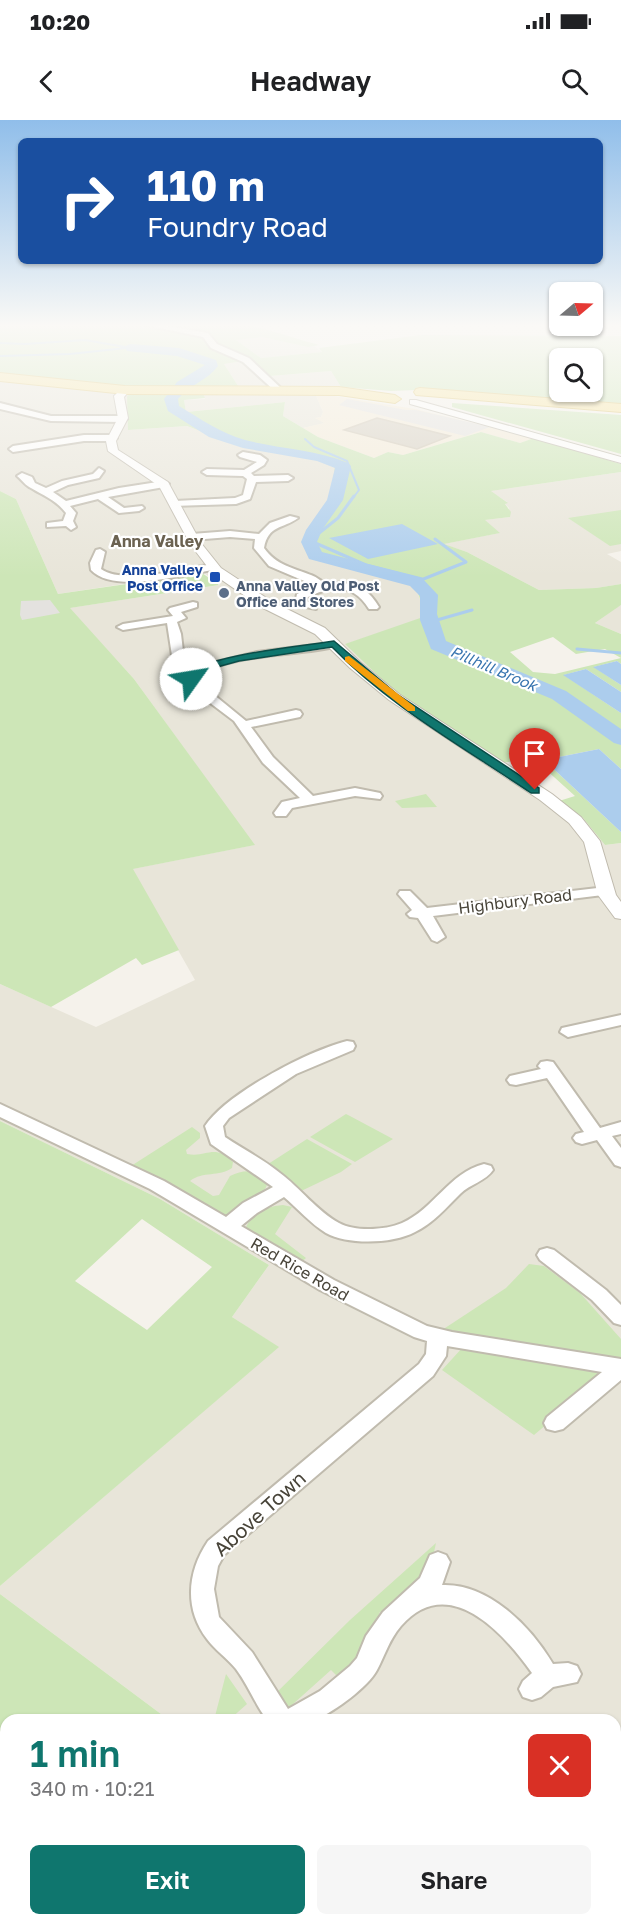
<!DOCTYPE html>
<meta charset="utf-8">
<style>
body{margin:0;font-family:"Golos Text",sans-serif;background:#f6f6f6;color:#202124;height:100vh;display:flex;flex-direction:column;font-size:22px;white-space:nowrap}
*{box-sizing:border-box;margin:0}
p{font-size:20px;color:#757577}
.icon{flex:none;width:33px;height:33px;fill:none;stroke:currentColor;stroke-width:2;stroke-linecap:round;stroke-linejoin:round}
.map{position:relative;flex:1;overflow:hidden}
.drawer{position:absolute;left:0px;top:1594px;width:621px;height:212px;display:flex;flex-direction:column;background:#fff;border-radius:18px 18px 0 0;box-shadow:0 2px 4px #0004}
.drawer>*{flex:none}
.banner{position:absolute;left:18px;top:18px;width:585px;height:126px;border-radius:9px;box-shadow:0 2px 4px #0004;background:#1a4fa0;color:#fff;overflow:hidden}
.needle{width:39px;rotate:71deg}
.controls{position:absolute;left:549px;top:162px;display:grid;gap:12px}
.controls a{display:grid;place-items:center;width:54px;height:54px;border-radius:9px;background:#fff;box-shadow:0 2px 4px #0004;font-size:30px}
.pin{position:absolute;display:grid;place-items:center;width:51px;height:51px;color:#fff;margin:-62px -26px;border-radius:50% 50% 50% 0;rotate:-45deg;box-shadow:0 0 6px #0007}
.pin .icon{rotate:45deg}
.me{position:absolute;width:66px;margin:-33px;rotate:58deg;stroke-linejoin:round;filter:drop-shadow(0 0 4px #0008)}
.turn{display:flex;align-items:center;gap:21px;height:126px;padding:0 30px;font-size:27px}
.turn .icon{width:78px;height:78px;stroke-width:2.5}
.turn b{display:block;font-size:42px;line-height:51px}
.round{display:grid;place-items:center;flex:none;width:63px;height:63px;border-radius:9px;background:#f6f6f6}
.head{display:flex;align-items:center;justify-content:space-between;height:102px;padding:0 30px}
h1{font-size:36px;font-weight:600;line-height:45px;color:#0f766e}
.cta{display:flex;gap:12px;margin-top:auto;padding:12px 30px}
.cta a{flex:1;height:69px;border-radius:9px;background:#0f766e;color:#fff;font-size:24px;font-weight:600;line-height:69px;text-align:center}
.cta a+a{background:#f6f6f6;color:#202124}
.status{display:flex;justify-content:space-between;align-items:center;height:42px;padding:0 30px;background:#fff;direction:ltr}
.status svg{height:16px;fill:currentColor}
header{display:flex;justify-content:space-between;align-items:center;height:78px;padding:0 30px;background:#fff;font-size:27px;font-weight:600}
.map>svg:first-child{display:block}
.residential{fill:#e8e5d9}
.commercial{fill:#f4ebd8}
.green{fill:#cde6b7;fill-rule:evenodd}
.parking{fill:#e4e2df}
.water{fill:#accded}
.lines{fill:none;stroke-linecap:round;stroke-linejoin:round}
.stream-far1{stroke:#accded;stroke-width:2}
.stream{stroke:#accded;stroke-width:3}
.river{fill:#accded;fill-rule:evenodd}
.building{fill:#d6cfc1;stroke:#d0c7b5;stroke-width:1.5}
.minor-casing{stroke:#c0bbae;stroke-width:4}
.tertiary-casing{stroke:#c0bbae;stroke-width:2}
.primary-casing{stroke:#dec570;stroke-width:2}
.minor{fill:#fff;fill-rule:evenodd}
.tertiary{fill:#fff;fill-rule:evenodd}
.primary{fill:#f8e6a0;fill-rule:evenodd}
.route{fill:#0f766e;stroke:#0a4d48;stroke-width:1.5}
.slow{fill:#f59e0b}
.transit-dot{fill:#1a4fb4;stroke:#fff;stroke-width:2}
.service-dot{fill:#5c6f8a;stroke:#fff;stroke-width:2}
.labels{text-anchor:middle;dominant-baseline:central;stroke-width:4.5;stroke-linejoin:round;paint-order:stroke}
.far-transit-label{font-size:14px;font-weight:bold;fill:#164399;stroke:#fff;text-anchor:end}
.far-service-label{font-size:14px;font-weight:bold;fill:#4e5e75;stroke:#fff;text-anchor:start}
.far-water-label{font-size:15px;font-style:italic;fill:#3774af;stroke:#fff}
.far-quarter-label{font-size:16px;font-weight:bold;fill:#6b6251;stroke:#fff}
.street-label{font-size:16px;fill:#484439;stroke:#fff}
.near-street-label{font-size:20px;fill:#484439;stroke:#fff}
</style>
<div class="status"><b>10:20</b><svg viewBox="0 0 49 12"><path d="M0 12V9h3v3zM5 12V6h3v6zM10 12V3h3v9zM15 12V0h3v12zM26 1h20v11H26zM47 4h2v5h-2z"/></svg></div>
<header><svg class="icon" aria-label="back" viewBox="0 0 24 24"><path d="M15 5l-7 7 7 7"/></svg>Headway<svg class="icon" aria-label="search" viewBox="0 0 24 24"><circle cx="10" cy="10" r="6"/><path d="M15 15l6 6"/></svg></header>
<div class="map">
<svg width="621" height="1805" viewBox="0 0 621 1805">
<rect width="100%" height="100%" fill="#f5f2eb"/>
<path class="residential" d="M262,217L308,227L314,226L322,232L261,238L235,219Z
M250,240L271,256L331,251L341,267L240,269L224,244Z
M0,258L129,271L128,310L187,306L242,327L299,335L336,346L330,381L309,422L314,435L415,465L426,497L346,524L394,571L583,698L605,725L621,723V1805H16L12,1800H615V1600H169L0,1474V1466L278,1227L232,1197L269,1145L160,1079L0,1001V864L96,907L195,860L132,749L254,725L134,559L69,488L220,465L203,452L58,474L16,379L0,371Z
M203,273H315L323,292L321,297L316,298L325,303L303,308L283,296L285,282L186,292L184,280L205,279Z
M621,352V431L607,434L621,442V464L596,468L539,470L467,432L443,424L499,413L484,400L510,397L509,388L505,384L507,382L490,371Z
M621,485V514L595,503L619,486Z"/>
<path class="commercial" d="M315,273L415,289L534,318L520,323L481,312L403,335L388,332L374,338L318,317L303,308L324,303L315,298L321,297L323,292Z"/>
<path class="green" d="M0,204H134C168,210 202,200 237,204C264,207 292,218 319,225L308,227L262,217L236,220L261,238L322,232L319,228L421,215L621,216V286L416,270L391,271L341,267L331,251L270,256L250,240L224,244L240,269H162L0,255ZM560,238H592V272H560Z
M203,273L205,278L184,280L186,292L285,282L283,296L318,317L374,338L388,332L403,335L481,312L520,323L534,318L621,344V352L491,371L508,383L505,384L511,392L510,397L485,400L500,413L444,424L467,432L539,470L596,468L621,464V485L595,503L621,514V544L617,541L594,547L621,565V572L586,549L564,555L621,593V649L599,629L544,640L621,712V723L605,725L583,698L559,681L575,676L533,638L502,643L394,571L345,524L426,496L415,465L315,436L309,422L330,381L335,346L299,335L242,327L187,306L128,310L127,276L131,274ZM553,517L576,534L605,529L621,538L555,554L533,552L510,532Z
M452,283L621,295V334L452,287Z
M0,371L16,379L58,474L202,453L219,465L70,488L134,559L255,725L133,749L179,830L142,845L136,838L51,887L0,864Z
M621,390V424L610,426L568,398Z
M426,674L437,687L402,688L395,681Z
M346,994L350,996L393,1019L355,1042L310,1017Z
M0,1001L160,1079L269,1145L232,1197L279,1227L0,1466ZM142,1099L212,1147L147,1210L75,1161Z
M192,1007L200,1013V1018L186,1030L187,1034C207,1038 214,1023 233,1042L232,1048C219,1057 203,1051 190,1061L213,1076L219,1075L230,1056C245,1049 259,1048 267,1065C262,1079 237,1093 222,1096L167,1062L131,1046Z
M307,1019L352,1044L341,1052L299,1072L265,1046Z
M283,1085L292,1087L275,1114L306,1138L298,1145L249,1115L246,1107C252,1093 268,1086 283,1085Z
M529,1144L544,1146L580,1173L621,1219V1238L442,1210L506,1168Z
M463,1227L612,1249L534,1315L442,1250Z
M436,1423C428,1465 411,1471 379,1493L383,1498L342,1561L331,1550L283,1593L271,1578L350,1500Z
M0,1474L169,1600H6V1800H12L16,1805H0Z
M226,1554L247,1584L229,1600H214Z
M203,1800H319L323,1805H207Z"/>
<path class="parking" d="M347,279L406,290H416L490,307L465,316L339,285Z
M50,480L60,493L22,500L20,495L21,481Z"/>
<path class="water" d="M402,404L438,424L368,439L329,418Z
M617,541L621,544V565L593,547Z
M586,549L621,572V593L563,555Z
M599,629L621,649V712L544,640Z"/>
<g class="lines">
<path class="stream-far1" d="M0,223L25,224L85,220L131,228
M0,236L70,234L126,228
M305,319L314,327L347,341L359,370L353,378"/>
<path class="stream" d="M354,376L338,398L313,418V422L366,445L422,459
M416,462L466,442L435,419
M430,502L472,490
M577,529L621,533"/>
<path class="river" d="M131,224L179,228L216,240L218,246C207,261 190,264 178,279L179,286C201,299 220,313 245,320C280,329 315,329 348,343L351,346L343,380L322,410L317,422L322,432L422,458L438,475L437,494L446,521L566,571L621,609V625L614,623L552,579L431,529L420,500V476L410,466L309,439L301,422L306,410L327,380L335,348L317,341L243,328L209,317L168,291L164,279L177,262L205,245L177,236L127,231L125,228L127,225Z"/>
</g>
<path class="building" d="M377,298L450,316L417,329L344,310Z"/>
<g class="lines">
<g class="minor-casing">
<path id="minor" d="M140,204H156L208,213L217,224L249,238L284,271L277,273L243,242L211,228L203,217Z
M0,283L51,296H123L127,299L123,302L51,301L0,289Z
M84,315H113L117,318L113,321H84L13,332L9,329L13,326Z
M243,332L260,335L267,340L264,345L251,353L254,356L288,355L293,358L288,361L256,362L250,379L236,384L172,386V382L175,381L235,378L243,375L247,359L243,356L207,355L202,352L207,349L244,350L257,342L240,337L238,335Z
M99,348L104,351L99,358L68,365L53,372L66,381L119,368L164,361L169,364L164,367L108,377L124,388L142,386L144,388L139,391L119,393L98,379L70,386L76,393L73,401L76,407L71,410L66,406L47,407V403L63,401L66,393C56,380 44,376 31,368C26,366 22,360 17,356L22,353L32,357L35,363L46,368L62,361L93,354Z
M290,396L298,398C283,409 268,405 264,428C276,445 293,448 311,455C317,457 323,463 328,464C332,464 338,462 342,463C360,464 370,472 379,487L377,489H369C353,463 332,465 306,478V481L316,485V489L296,485L295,483L297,474L316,466L269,446L254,428L255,419L230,417L192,420L187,417L192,414L230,411L259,414L270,403Z
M100,429L105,432L101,449C123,465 185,449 212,444L217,447L212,450C183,455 113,474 91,450L90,443L96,430Z
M193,482L197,483V487L181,492L186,498L177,502L181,514L184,540L195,547L257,532L338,522V526C295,537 233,532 197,557L202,565L246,601L296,590L300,591L302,594L300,597L251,607L273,637L313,676L355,668L380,673L382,676L380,679L355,676L292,688L286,696H276L274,693L282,682L300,678L263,643L234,601L193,570L184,556L188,552L173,542L167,503L123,510L117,507L123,504L173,496L168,490L170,488Z
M606,767L611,768L613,771L611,774L433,796L445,817L437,822L432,820L418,798L410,797L407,794L412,790L398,774L400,771H410L427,788Z
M621,895V905L568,917L560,912L562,908Z
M347,921L353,922L355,926L353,930L296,954L229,998L223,1006L225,1017C243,1029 263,1039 280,1053C299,1067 318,1092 339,1103C355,1112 386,1110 402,1103C434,1089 449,1053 484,1044L491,1046L493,1050C486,1061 470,1064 460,1074C447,1087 432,1104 415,1112C393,1124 347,1125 326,1113C311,1104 297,1088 284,1077L257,1093L241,1106L334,1160L427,1206L452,1212L621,1239V1260L563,1309L555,1311L547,1309L544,1303L547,1297L602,1252L447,1226L446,1236L433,1256L224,1435L218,1446L214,1469L219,1497L252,1532L288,1589L320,1571L350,1546L357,1538L366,1516L383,1492L420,1458L430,1435L438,1432L446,1435L450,1442L442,1465C489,1463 531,1507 553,1544L568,1543L577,1546L581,1554L577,1562L553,1567L541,1577L532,1580L523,1577L519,1569L523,1561L532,1553C503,1512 448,1452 401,1506C389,1520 385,1535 377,1550C368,1567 335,1591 317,1599C304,1605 281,1600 267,1600C255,1584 248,1565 236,1549C227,1538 215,1530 207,1519C184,1489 187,1452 208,1421L419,1244L426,1234L427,1221L414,1217L320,1170L150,1069L0,997V984L164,1061L226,1097L243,1083L273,1067L211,1024L205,1006C227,973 308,931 347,921Z
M547,941L553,942L600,1008L621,1002V1014L612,1016L621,1028V1047L615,1045L597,1020L582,1024L576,1022L573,1018L576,1014L584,1012L547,958L516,965L510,964L507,960L510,956L541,949L538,946L541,942Z
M547,1128L554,1130L606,1170L621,1185V1205L614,1203L592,1180L540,1140L537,1135L540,1130Z"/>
</g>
<g class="tertiary-casing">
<path id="tertiary" d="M122,268L130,270L124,277L128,298L116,321L118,330L168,362L201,423L221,448L271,481L325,508L360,542L399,574L552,674L581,697L600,721L616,775L621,782V799L615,798L598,775L584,722L569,703L540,680L389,580L350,548L315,514L261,487L213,454L190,424L159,366L108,331L106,321L118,298L114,276Z
M410,280H416L621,337V343L410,284Z"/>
</g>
<g class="primary-casing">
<path id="primary" d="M0,253L125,266L339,267L395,275L401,279L395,283L339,275L125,274L0,261Z
M420,268L621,284V292L416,275L414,272L416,269Z"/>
</g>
<use href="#minor" class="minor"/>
<use href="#tertiary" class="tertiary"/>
<use href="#primary" class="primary"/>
</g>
<linearGradient id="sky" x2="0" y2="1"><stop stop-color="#90beea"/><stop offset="0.45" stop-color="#faf9f6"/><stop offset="1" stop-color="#faf9f6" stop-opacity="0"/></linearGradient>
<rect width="621" height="457" fill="url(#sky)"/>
<path class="route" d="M334,521L398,575L539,668V673H531C463,627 389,586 332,527L239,541L199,552L195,556L194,561H187L185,556C203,535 303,526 334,521Z"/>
<path class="slow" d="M349,536L415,587V591H408L345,541V537Z"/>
<rect class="transit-dot" x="209" y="451" width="12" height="12" rx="3"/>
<circle class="service-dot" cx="224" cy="473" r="6"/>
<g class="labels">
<g class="far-transit-label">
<text x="203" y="449">Anna Valley<tspan x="203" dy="16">Post Office</tspan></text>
</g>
<g class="far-service-label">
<text x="236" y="465">Anna Valley Old Post<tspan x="236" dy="16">Office and Stores</tspan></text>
</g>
<g class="far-water-label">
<text transform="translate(494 548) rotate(23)">Pillhill Brook</text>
</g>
<g class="far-quarter-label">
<text x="157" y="421">Anna Valley</text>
</g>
<g class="street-label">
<text transform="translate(515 781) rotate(-7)">Highbury Road</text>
<text transform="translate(300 1149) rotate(30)">Red Rice Road</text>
</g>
<g class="near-street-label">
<text transform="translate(259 1393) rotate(-42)">Above Town</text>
</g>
</g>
</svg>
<div class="controls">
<a><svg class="needle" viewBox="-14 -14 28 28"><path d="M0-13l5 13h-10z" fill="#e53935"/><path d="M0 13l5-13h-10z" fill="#757577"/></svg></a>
<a><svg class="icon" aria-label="search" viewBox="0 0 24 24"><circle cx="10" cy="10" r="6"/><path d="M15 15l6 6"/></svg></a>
</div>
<div class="pin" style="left:535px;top:670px;background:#d93025"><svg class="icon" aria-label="arrive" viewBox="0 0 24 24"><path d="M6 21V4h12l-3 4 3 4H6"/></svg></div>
<svg class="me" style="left:191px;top:559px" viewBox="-20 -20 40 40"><circle r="19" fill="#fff"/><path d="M0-13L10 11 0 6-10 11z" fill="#0f766e"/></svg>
<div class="banner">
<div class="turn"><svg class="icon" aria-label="right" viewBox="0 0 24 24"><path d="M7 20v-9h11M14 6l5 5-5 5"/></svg><div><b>110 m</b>Foundry Road</div></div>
</div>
<section class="drawer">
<div class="head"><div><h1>1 min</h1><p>340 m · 10:21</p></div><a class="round" style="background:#d93025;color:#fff"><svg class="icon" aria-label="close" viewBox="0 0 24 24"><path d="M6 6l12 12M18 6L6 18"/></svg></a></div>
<div class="cta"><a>Exit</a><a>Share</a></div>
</section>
</div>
